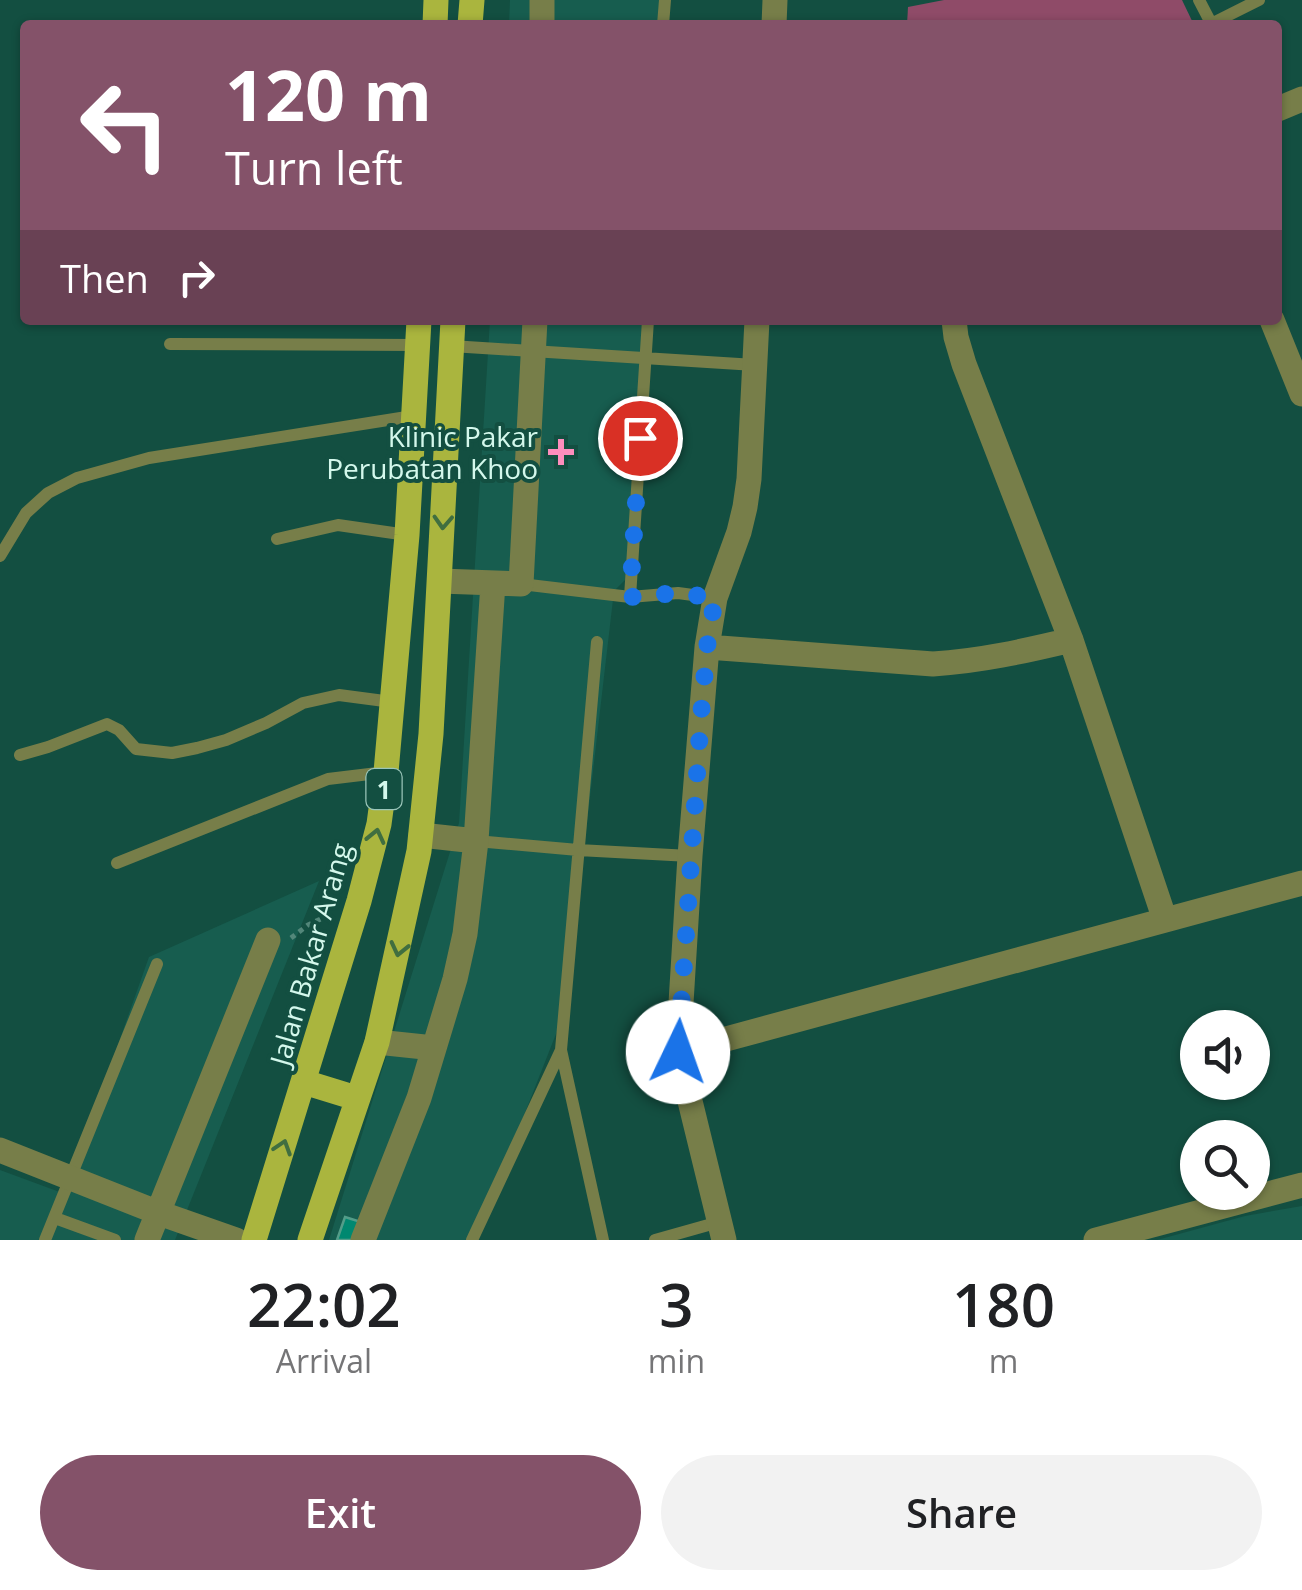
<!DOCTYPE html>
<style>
body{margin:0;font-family:"Open Sans",sans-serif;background:#f2f2f2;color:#202124;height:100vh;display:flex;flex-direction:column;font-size:38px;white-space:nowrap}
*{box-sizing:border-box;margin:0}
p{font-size:32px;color:#757577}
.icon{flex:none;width:55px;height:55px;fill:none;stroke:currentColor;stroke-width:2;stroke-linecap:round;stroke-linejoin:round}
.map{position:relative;height:1240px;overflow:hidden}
.side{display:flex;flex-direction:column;background:#fff;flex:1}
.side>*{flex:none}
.top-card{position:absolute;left:20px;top:20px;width:1262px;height:305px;border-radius:10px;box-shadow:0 2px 8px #0004;background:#845269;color:#fff;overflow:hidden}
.controls{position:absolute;left:1180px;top:1010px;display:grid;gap:20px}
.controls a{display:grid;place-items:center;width:90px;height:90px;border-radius:50%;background:#fff;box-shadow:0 2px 8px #0004;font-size:50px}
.pin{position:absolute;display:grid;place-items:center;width:85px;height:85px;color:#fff;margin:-42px;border:5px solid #fff;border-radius:50%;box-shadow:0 2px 10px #0007}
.me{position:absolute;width:110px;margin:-55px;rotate:3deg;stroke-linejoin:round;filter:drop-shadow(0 0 8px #0008)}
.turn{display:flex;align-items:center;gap:35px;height:210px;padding:0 40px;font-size:45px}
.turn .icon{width:130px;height:130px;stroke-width:2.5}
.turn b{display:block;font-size:70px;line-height:85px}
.then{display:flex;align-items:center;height:95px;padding:0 40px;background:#0003;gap:20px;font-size:38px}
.eta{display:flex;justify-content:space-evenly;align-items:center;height:170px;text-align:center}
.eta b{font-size:60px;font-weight:600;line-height:70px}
.action{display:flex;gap:20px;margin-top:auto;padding:20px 40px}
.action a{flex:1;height:115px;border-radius:60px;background:#845269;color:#fff;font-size:40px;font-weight:600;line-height:115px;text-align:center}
.action a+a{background:#f2f2f2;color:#202124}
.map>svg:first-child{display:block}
.built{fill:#175d4f}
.green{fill:#8f4b68}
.building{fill:#018870;stroke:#539d89;stroke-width:2.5;filter:url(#shadow)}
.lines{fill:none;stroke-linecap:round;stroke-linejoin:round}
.path{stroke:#53877a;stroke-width:5;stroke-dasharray:5 5;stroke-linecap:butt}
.service{stroke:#777e49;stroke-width:12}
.minor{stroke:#777e49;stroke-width:25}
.primary{stroke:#aab53e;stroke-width:25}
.oneway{stroke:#406e40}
.route{stroke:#1a73e8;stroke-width:18;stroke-dasharray:0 32.4}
.poi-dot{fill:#fe8ebd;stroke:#134f41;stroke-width:4}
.labels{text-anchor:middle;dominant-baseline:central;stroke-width:8;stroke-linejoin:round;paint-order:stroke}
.shield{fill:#134f41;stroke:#9ac5b9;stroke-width:2.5}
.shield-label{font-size:25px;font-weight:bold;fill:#d4f8ec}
.poi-label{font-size:28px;fill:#d4f8ec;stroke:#134f41;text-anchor:end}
.street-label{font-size:28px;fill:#d4f8ec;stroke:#134f41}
</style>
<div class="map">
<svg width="1302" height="1240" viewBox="0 0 1302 1240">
<defs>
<filter id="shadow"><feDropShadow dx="9" dy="9" stdDeviation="0" flood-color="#0009"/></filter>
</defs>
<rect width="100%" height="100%" fill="#134f41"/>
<path class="built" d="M510,0H668L666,25H509Z
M490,320H649L635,570L614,591L565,1011L475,1240H329L459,823Z
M319,881L175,1240H0V1170L65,1194L149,957Z
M1302,1206V1240H1157L1245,1216Z"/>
<path class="green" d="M944,0H1182L1194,25H907L908,7Z"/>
<path class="building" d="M345,1217L361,1222L354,1240H337Z"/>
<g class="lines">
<path class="path" d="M291,938L308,925L329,915"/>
<path class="service" d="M1199,0L1212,25
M1211,24L1259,0
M663,25L665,0
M170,344L418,345
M451,346L755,365
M277,539L338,525L407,535
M0,556L26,513L48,493L77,478L149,458L413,416
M521,584L630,597L678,593L715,598
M630,597L648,320
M20,755L48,747L107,724L119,730L136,749L172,753L197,748L226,740L266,723L303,703L339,695L392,702
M476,841L578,850L690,856
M117,863L328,779L386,772
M561,1050L603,1240
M55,1218L115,1240
M45,1240L157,964
M472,1240L561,1050L597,642
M655,1240L719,1222"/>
<path class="minor" d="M542,25V0
M774,25L775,0
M1278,109L1302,99
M954,320L956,337L964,364L1071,640L1165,920
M1272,320L1302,394
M440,581L521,584L535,320
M707,647L933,664C980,661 1025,651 1071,640
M421,835L476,841
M377,1042L434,1048
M678,1052L1302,883
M0,1150L159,1213L236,1240
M147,1240L268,940
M363,1240L419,1098L455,979L465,934L476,841L493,583
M724,1240L678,1052L690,856L707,647L715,598L739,532L745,507L749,479L757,320
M1096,1240L1302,1185"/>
<path class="primary" d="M435,25L436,0
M470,25L472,0
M304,1082L356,1098
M254,1240L359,901L379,824L386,772L407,535L419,320
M310,1240L377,1042L419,851L431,734L453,320"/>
</g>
<defs><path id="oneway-chevron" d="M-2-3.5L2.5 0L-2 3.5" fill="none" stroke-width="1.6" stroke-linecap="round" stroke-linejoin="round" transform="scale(2.5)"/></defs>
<g class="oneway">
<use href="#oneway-chevron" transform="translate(443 522) rotate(93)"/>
<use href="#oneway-chevron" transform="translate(376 836) rotate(-77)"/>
<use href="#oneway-chevron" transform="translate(399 949) rotate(103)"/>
<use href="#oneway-chevron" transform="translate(283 1147) rotate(-72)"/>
</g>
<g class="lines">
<path class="route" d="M640,438L630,597L678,593L715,598L707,647L701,716L678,1052"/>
</g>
<path class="poi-dot" d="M556 437h10v10h10v10h-10v10h-10v-10h-10v-10h10z"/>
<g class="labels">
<rect class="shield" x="366.5" y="769" width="35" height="40" rx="8"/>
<g class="shield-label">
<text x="384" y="789">1</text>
</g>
<g class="poi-label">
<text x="538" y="436">Klinic Pakar<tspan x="538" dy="32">Perubatan Khoo</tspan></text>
</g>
<g class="street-label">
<text transform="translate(310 954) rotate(-74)">Jalan Bakar Arang</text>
</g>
</g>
</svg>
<div class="controls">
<a><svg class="icon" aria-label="sound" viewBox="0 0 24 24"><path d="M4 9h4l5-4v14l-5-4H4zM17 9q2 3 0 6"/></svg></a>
<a><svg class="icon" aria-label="search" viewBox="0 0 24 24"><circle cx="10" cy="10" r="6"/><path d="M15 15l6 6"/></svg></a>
</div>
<div class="pin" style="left:640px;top:438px;background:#d93025"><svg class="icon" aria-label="arrive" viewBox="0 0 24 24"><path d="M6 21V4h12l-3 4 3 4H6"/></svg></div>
<svg class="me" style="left:678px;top:1052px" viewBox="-20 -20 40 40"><circle r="19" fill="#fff"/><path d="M0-13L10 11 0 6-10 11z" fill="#1a73e8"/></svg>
<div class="top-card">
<div class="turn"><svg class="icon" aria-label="left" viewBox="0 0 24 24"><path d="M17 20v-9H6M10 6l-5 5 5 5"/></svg><div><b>120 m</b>Turn left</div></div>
<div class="then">Then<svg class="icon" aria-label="right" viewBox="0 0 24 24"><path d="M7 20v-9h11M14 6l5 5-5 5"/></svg></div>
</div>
</div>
<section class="side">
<div class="eta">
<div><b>22:02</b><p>Arrival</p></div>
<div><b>3</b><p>min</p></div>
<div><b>180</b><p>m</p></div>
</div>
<div class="action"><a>Exit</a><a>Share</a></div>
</section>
